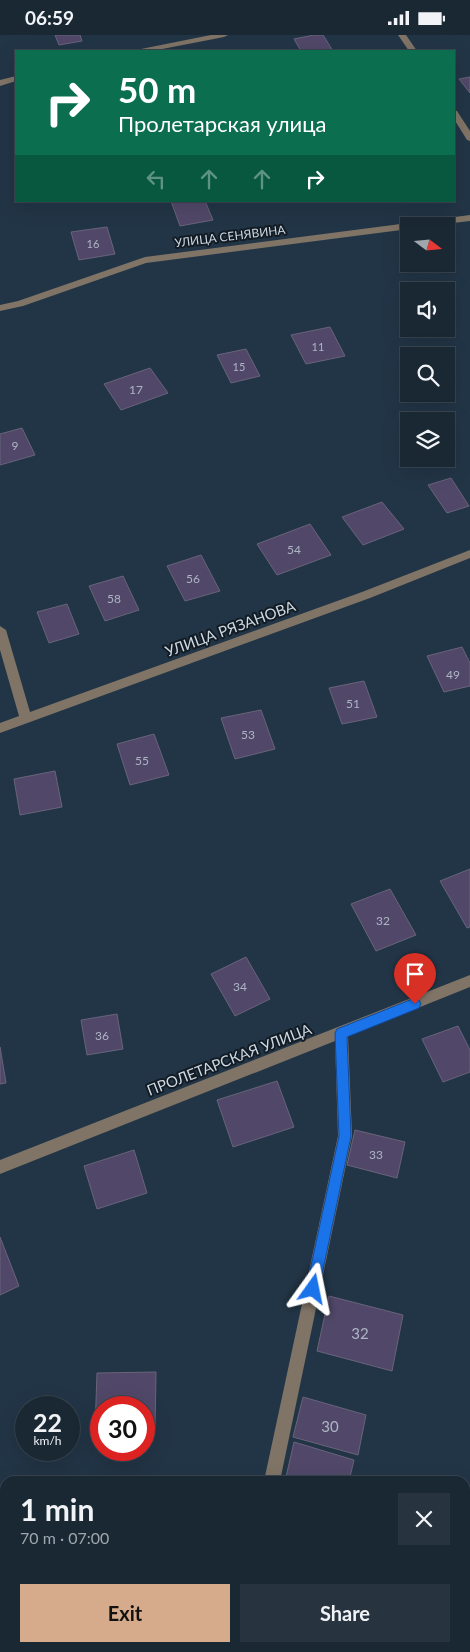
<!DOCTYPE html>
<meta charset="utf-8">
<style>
body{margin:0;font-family:Lato,sans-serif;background:#273440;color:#f1f3f6;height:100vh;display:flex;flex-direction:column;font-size:19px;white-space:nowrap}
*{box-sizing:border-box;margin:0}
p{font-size:16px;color:#9fa6ac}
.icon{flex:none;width:28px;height:28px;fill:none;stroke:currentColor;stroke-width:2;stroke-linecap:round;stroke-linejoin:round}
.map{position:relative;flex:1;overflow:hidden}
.details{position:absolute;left:0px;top:1441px;width:470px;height:176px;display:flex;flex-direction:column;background:#1a2834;border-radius:15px 15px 0 0;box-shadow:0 5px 20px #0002,0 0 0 1px #38444f}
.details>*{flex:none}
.hud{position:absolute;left:15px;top:15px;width:440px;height:152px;border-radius:0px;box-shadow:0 5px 20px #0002,0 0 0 1px #38444f;background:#0b6e4f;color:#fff;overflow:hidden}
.needle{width:32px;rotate:106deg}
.buttons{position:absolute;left:400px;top:182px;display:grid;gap:10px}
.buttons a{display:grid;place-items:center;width:55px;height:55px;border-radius:0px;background:#1a2834;box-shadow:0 5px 20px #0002,0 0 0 1px #38444f;font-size:25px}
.speed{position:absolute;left:15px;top:1361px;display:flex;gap:10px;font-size:25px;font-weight:700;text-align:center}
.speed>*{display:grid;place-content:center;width:65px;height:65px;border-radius:50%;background:#1a2834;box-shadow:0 5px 20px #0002,0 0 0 1px #38444f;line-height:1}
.speed small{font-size:12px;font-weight:400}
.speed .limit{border:8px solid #d22;background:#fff;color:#111}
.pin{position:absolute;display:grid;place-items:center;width:42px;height:42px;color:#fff;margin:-51px -21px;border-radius:50% 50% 50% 0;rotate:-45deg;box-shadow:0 0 5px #0007}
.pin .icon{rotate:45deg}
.me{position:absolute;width:55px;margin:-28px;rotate:12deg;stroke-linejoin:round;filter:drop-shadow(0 0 4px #0008)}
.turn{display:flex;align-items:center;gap:18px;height:105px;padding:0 20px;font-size:22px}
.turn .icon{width:65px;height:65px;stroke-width:2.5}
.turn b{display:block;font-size:35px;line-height:42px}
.lanes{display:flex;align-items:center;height:48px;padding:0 20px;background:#0003;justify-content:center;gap:25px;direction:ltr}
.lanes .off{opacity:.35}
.round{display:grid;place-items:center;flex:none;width:52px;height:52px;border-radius:0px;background:#273440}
.headline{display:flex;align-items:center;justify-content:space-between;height:85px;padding:0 20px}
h1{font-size:30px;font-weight:700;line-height:38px}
.primary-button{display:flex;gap:10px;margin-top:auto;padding:10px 20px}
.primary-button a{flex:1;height:58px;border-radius:0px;background:#d6ab8b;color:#111;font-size:20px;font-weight:700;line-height:58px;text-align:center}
.primary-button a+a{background:#273440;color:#f1f3f6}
.status{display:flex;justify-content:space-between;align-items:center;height:35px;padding:0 25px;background:#1a2834;direction:ltr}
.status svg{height:14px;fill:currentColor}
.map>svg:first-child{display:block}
.building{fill:#514869;stroke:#69637b}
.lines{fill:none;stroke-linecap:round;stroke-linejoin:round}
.minor{fill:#7f7466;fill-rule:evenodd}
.route{fill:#1a73e8;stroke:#114b97}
.labels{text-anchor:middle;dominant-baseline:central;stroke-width:4;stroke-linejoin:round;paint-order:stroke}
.far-number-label{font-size:11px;fill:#adb4c4}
.far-street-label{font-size:12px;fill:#ccd8e2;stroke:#131c24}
.number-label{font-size:12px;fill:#adb4c4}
.street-label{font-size:15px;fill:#ccd8e2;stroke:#131c24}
.near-number-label{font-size:15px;fill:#adb4c4}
</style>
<div class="status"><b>06:59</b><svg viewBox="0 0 49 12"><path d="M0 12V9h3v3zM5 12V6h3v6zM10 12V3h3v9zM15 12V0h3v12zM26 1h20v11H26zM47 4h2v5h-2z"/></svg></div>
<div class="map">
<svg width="470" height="1617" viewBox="0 0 470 1617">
<rect width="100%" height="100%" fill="#223546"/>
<path class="building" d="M55,0H80L82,6L59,10Z
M314,0H323L333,16H301L294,4Z
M470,42V58L459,44Z
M171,166H205L213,185L180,191Z
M107,192L115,219L79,225L71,197Z
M330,292L345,321L306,329L291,300Z
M246,314L260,341L231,348L217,320Z
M150,333L168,358L121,375L104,349Z
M22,393L35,420L0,430V399Z
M451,443L469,471L447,478L428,450Z
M382,467L404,494L363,510L342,482Z
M310,489L331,520L277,540L257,509Z
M201,520L220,556L185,566L167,531Z
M123,541L139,575L105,586L89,551Z
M67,569L79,599L49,608L37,577Z
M462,612L470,628V651L444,657L427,621Z
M364,646L377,682L342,689L329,653Z
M261,675L275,714L235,724L221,683Z
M154,699L169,740L130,750L117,709Z
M55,736L62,772L20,780L14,744Z
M470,834V892L467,893L440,846Z
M390,854L416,900L376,916L351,869Z
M246,922L270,964L235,981L211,939Z
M117,979L123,1014L87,1020L81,985Z
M458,991L470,1015V1037L443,1047L422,1004Z
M0,1012L6,1048L0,1049Z
M277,1046L294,1092L233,1112L217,1065Z
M355,1095L405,1107L397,1143L347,1130Z
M134,1115L147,1158L97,1174L84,1131Z
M0,1202L19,1251L0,1260Z
M329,1261L403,1280L392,1336L317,1316Z
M156,1337L155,1393H144V1372H101V1394H95L97,1338Z
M303,1362L366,1380L358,1420L293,1402Z
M294,1407L354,1425L349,1446H298L286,1442Z
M72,1612H134L133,1617H71Z
M253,1612H315L314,1617H260L253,1615Z"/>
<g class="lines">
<path class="minor" d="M211,0H228L224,2L152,16H137L141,14Z
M398,0H406L417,16H409Z
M16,41V46L0,51V45Z
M454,75L457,76L470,96V106L467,105L454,84Z
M470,180V186L428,191H409V194L146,228L23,271L0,276V270L18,266L145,222Z
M470,515V523L370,563L0,698V688L19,681L0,615V591L6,595L30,677L362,557Z
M470,940V952L348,1001L352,1101L280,1446H264L338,1101L335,1006L0,1139V1125Z
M470,1495V1511L465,1512V1496Z
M227,1612H244L243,1617H227Z"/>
</g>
<path class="route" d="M415,963L419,965L421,969L419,973L347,1002L351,1101L319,1254L317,1259L313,1261L308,1259L306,1254L339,1101L335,998L337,994Z"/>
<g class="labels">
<g class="far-number-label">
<text x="93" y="208">16</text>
<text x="318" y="311">11</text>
<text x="239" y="331">15</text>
</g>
<g class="far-street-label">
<text transform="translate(230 201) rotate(-7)">УЛИЦА СЕНЯВИНА</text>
</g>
<g class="number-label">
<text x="136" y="354">17</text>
<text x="15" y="410">9</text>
<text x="294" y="514">54</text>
<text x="193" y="543">56</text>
<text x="114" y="563">58</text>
<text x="453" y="639">49</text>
<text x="353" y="668">51</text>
<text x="248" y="699">53</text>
<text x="142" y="725">55</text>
<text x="383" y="885">32</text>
<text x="240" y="951">34</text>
<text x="102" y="1000">36</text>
<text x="376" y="1119">33</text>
</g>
<g class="street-label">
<text transform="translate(230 593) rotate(-20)">УЛИЦА РЯЗАНОВА</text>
<text transform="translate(229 1024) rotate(-21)">ПРОЛЕТАРСКАЯ УЛИЦА</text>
</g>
<g class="near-number-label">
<text x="360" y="1298">32</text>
<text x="330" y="1391">30</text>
</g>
</g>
</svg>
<div class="buttons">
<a><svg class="needle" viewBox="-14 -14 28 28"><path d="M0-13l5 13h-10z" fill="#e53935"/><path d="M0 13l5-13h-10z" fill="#9fa6ac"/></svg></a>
<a><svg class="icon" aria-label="sound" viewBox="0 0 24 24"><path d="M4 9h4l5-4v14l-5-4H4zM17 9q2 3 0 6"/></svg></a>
<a><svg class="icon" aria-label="search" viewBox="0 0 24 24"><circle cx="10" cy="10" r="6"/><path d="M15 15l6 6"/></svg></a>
<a><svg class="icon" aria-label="layers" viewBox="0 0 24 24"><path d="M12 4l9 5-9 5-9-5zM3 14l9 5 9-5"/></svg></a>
</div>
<div class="speed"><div>22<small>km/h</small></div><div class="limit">30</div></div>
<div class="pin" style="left:415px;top:969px;background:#d93025"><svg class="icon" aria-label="arrive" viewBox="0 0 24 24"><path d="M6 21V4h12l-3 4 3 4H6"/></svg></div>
<svg class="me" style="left:313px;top:1254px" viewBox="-20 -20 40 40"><path d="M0-17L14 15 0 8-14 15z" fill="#1a73e8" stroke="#fff" stroke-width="4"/></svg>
<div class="hud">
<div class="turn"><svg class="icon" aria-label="right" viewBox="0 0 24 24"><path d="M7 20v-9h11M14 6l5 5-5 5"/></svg><div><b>50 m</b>Пролетарская улица</div></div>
<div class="lanes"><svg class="icon off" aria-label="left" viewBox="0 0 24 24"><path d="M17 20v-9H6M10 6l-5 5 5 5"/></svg><svg class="icon off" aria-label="ahead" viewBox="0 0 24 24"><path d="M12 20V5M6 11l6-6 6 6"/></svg><svg class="icon off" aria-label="ahead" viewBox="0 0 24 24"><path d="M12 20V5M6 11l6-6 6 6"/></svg><svg class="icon" aria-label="right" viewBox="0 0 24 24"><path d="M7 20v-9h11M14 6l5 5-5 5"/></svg></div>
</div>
<section class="details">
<div class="headline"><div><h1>1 min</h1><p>70 m · 07:00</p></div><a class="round"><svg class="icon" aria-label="close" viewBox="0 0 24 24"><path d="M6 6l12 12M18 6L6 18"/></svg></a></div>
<div class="primary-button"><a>Exit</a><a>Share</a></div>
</section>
</div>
